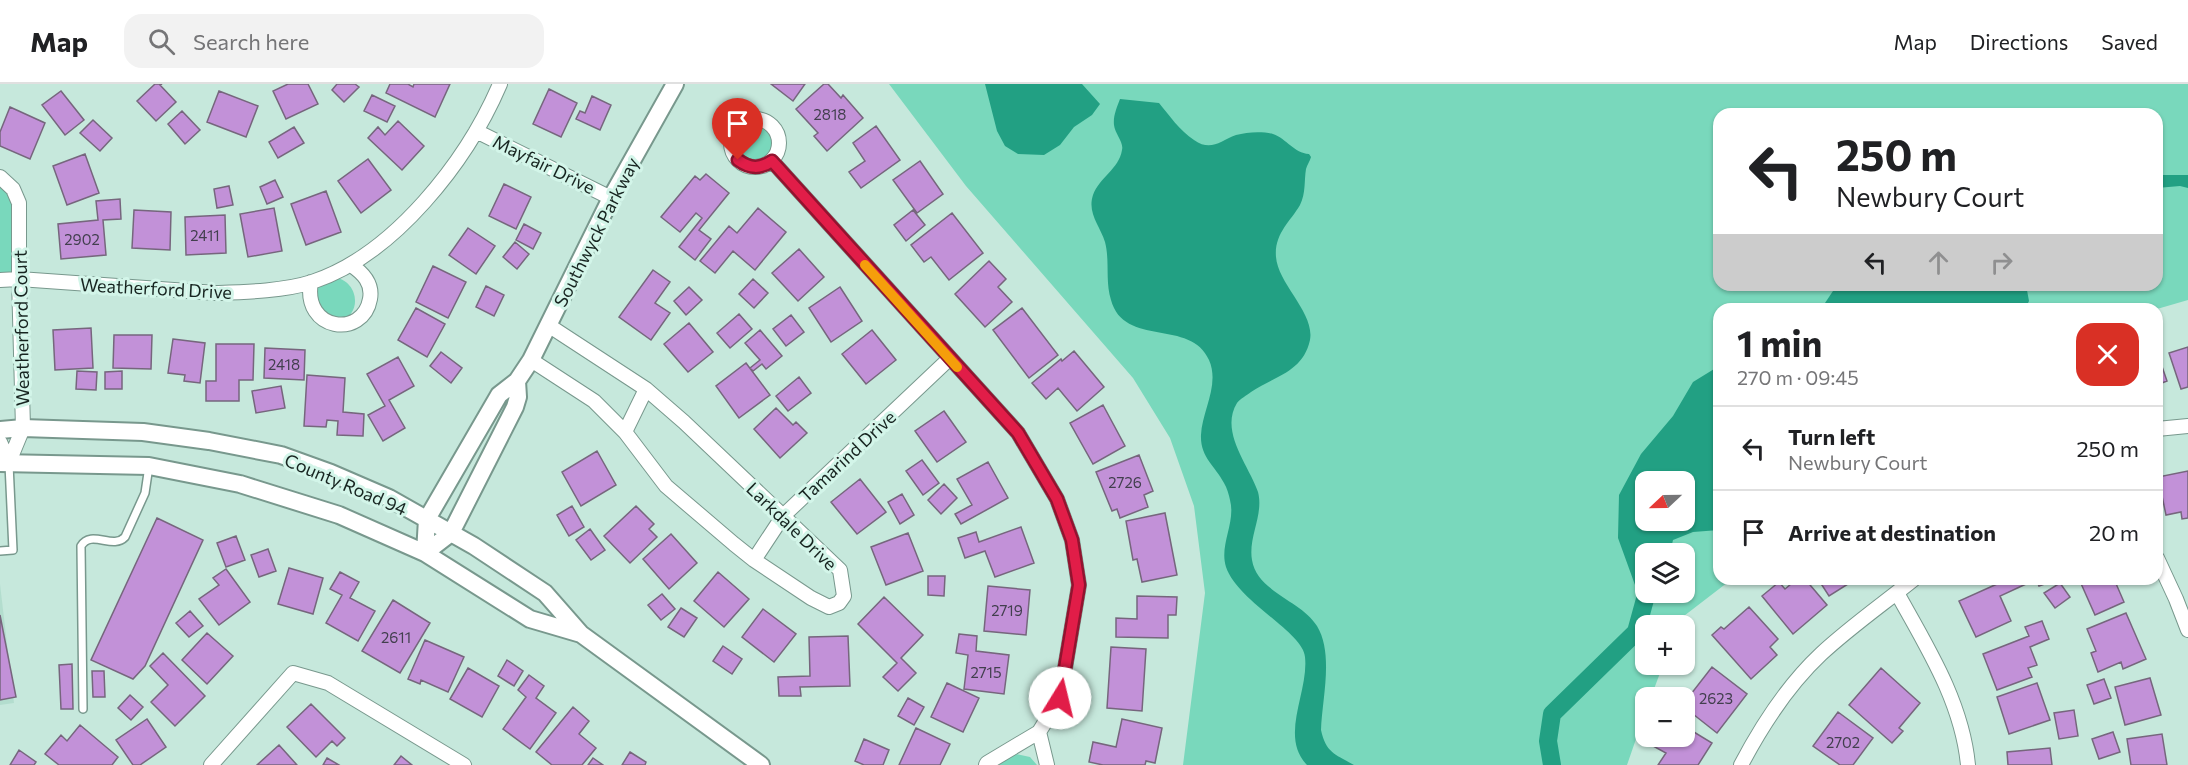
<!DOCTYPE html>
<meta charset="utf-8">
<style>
body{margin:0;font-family:Commissioner,sans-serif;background:#f2f2f2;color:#202124;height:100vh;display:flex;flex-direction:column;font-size:22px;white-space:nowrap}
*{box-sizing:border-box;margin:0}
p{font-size:20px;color:#757577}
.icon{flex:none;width:33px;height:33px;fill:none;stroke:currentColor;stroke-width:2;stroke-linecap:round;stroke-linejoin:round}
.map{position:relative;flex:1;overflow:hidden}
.panel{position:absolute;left:1713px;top:219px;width:450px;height:282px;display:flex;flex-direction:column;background:#fff;border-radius:18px;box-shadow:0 2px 4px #0004}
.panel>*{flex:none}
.top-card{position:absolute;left:1713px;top:24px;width:450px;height:183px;border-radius:18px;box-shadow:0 2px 4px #0004;background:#fff;color:#202124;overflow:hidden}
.needle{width:39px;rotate:248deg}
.tools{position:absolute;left:1635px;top:387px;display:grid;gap:12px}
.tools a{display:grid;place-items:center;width:60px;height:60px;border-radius:12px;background:#fff;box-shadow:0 2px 4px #0004;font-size:30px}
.pin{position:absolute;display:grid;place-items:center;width:51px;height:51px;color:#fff;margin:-62px -26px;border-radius:50% 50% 50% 0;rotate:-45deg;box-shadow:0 0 6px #0007}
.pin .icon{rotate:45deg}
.me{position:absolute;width:66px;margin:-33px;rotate:9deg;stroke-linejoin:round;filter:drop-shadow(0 0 4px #0008)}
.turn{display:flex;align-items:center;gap:21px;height:126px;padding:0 24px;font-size:27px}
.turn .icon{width:78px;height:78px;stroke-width:2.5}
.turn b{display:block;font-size:42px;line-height:51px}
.lanes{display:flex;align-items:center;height:57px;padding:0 24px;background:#0003;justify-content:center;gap:30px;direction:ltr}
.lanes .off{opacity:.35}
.round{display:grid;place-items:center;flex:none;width:63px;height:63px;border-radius:18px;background:#f2f2f2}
.overview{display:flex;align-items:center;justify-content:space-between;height:102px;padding:0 24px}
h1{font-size:36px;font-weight:700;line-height:45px}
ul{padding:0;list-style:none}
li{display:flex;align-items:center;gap:18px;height:84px;padding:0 24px;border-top:2px solid #e0e0e0}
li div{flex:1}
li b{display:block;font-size:22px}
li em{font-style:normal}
header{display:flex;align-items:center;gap:36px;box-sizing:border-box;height:84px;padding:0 30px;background:#fff;border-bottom:2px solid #e0e0e0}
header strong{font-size:28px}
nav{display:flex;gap:33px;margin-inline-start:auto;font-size:21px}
.search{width:420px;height:54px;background:#f2f2f2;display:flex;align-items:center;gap:15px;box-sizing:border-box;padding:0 21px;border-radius:18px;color:#757577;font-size:22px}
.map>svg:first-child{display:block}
.built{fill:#b3ddce}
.green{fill:#79d8bc;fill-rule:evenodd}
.water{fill:#22a083;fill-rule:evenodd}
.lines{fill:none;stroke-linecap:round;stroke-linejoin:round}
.canal{stroke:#22a083;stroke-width:18}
.building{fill:#c291d8;stroke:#76667d;stroke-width:1.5}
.service-casing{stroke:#78988d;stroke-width:10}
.minor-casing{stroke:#78988d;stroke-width:16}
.tertiary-casing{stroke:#78988d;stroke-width:20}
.service{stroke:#fff;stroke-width:7}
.minor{stroke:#fff;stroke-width:14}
.tertiary{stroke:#fff;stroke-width:16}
.route-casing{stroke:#92132f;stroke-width:15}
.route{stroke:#e11d48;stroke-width:10}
.slow{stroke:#f59e0b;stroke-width:10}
.labels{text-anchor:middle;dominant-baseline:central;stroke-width:6;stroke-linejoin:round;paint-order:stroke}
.number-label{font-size:15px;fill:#423f4e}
.street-label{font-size:18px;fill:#172420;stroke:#d3f5e9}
</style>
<header>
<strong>Map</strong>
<div class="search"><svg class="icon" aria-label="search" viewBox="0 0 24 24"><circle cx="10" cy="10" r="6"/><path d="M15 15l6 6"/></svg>Search here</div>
<nav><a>Map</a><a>Directions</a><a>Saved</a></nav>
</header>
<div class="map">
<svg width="2188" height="681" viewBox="0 0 2188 681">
<rect width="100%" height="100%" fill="#c6e8dc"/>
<path class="built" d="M0,500L14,619L0,621Z"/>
<path class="green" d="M889,0H2188V216L2157,225H1719V495H1732L1680,535L1677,541L1646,542V580L1663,581L1651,613L1646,614L1645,629L1627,681H1183L1205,509L1194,422L1170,354L1133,294L966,102ZM1719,30H2157V201H1719ZM1646,398H1684V436H1646ZM1646,470H1684V508H1646Z
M733 58a21 21 0 1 1 42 0a21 21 0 1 1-42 0Z
M0,98L16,115L13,192H0Z
M332,193C362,196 361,234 339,236C334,236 326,233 320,232L314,206L319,200Z
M1016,670L1030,673L1037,681H999L1003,676Z"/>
<path class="water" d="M985,0H1082L1100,20L1092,31L1074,43L1060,61L1044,71L1018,70L1005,62L997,47Z
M1120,15L1159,19C1169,31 1180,47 1194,56C1211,68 1220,57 1236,51C1247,48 1262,47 1273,50C1287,55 1294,69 1309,70L1311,73C1310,77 1307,81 1306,85C1304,97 1306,109 1300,121C1290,138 1274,150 1276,173C1278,200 1315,229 1310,256C1303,288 1275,292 1251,308C1247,311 1240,315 1237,319C1219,348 1250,383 1258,408C1264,431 1248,453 1252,476C1257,508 1302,517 1317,542C1334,570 1322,615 1321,646C1326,669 1335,670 1354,681H1307C1279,652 1309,608 1305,573C1303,548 1238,518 1226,483C1219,461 1236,439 1230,416C1229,411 1227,404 1224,399C1215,382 1200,373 1201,351C1202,327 1220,301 1209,276C1191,234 1124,264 1111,216C1105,197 1110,177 1105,158C1100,142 1087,129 1093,111C1099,94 1119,85 1122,66C1124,58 1115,50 1114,41C1113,32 1117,23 1120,15Z
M2157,91H2188V104L2180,102L2157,104Z
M1837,201H2026L2029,217L2025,225H1821Z
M1719,282V446L1693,448L1673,456L1670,469L1646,470V508L1661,509L1660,516L1639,512L1618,454L1619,411L1641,370L1673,332L1693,298ZM1646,398H1684V436H1646Z"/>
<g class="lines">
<path class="canal" d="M1552,681L1548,657L1552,630L1636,548L1647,508"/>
</g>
<path class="building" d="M155,0H162L160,1L176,18L156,37L137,17Z
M288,0H308L318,20L286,35L273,7Z
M337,0H355L359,3L344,18L332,6Z
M390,0H408L413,3L414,0H450L435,33L386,9Z
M771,0H805L793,17Z
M824,0H828L841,14L843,11L863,34L827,67L814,52L818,49L796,25Z
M549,5L577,19L561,53L533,40Z
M61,7L84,36L65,51L42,21Z
M219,7L258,22L246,53L207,38Z
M372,11L395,22L387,38L364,27Z
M592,12L611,21L600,46L576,35L580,27L585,29Z
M10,23L45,39L30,75L0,62V48Z
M182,27L200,46L185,60L168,40Z
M93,36L112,54L100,67L80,49Z
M398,37L424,62L402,86L368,54L378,43L385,51Z
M876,42L900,76L861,104L849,88L865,77L853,59Z
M294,43L304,59L278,74L269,58Z
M85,70L99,109L67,121L53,82Z
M368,75L391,106L361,129L338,97Z
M920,77L943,110L917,129L893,96Z
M706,90L729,109L699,146L711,155L695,176L679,163L702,134L696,129L680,148L661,133L695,92L700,96Z
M275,96L283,113L267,120L260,103Z
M504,100L531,113L516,145L489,132Z
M229,102L233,121L217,124L214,105Z
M326,107L341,148L306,161L291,120Z
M120,115L121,135L103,136L106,171L61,175L58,140L98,136L96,117Z
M274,124L282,167L248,173L240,130Z
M758,124L786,148L755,186L733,167L715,189L700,177L729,142L737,149Z
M134,126L171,128L170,166L132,164Z
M913,126L925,141L906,157L894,141Z
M952,129L983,169L949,196L931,173L924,178L911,161Z
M225,131L226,169L186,171L185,133Z
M524,140L541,149L533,165L516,156Z
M468,144L495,162L476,190L449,171Z
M515,158L529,170L517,185L503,173Z
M799,165L824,193L798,217L772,189Z
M989,177L1006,195L998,203L1012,218L985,243L955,210Z
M433,182L466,198L448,234L416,218Z
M653,186L670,198L655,219L670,229L651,256L619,233Z
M753,195L768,209L754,224L739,210Z
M486,202L504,211L494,232L476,223Z
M689,203L702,216L686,231L674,217Z
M840,203L862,237L831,258L809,224Z
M416,224L445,240L427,273L398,256Z
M1022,224L1058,271L1029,294L993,246Z
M739,230L752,245L730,264L717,249Z
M791,231L804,248L786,262L773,245Z
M689,239L713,268L688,288L664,260Z
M91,244L93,284L55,286L53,246Z
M760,246L782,272L766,285L762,280L753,287L750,284L760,276L745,259Z
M872,246L896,276L866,300L842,270Z
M114,251H152L151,285L113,284Z
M173,255L205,259L200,299L184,297L185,291L168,289Z
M216,260H254L253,296H239V317H206V297H216Z
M2188,263V303L2181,305L2169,269Z
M265,264L305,266L304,296L264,294Z
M1074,267L1104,303L1077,327L1058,304L1046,315L1032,299L1061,275L1062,277Z
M441,268L462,284L451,299L430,282Z
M2157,268L2167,297L2157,301Z
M398,273L414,302L389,316L405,344L383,357L368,331L385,322L367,290Z
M746,279L770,311L739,334L716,302Z
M77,287L97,288L96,306L76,305Z
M122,287V305H105V288Z
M307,291L345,294L343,328L364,330L363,352L337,351L338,337L327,336L326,343L304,342Z
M799,293L811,309L788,327L776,312Z
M281,302L285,324L256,329L252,307Z
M1103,321L1125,362L1093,380L1070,339Z
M776,324L793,341L796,338L807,349L780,374L754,345Z
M944,327L966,358L937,378L915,347Z
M597,367L616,401L581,422L562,388Z
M1139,371L1153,407L1144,411L1148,423L1120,434L1117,425L1112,427L1096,388Z
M922,376L939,399L923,411L906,387Z
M988,378L1008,414L961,440L955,430L972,421L957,395Z
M2188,387V434L2182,435L2181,428L2166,431L2158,393Z
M860,395L886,428L857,450L831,418Z
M944,400L957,414L941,430L928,416Z
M902,410L914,431L900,440L888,418Z
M572,422L584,443L569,452L557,431Z
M636,422L654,440L649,445L657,453L630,479L604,452Z
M1165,429L1177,491L1142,498L1137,475L1133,476L1126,437Z
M157,434L203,456L145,582L133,595L91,576Z
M1021,443L1034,479L995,493L985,467L965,474L958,454L976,448L979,458Z
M590,445L605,466L591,476L576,456Z
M908,449L923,487L886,501L871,463Z
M671,450L697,479L669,505L643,475Z
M236,452L245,476L226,483L217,459Z
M268,465L276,487L259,493L251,471Z
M289,484L323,494L313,530L278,520Z
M226,485L250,518L219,541L199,515L219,501L213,494Z
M340,488L359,498L350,514L375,527L358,557L326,539L342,511L330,505Z
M718,488L749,515L724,543L694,517Z
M928,492H945L944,512L928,511Z
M1797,495H1805L1827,521L1793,550L1762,512L1779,498L1785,505Z
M1818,495H1856L1829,512Z
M1995,495H2024L2026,500L2000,512L2011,537L1976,553L1959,517L1997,500Z
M2036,495H2055L2056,496L2039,502Z
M2079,495H2114L2124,518L2095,531Z
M2060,499L2070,513L2055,524L2044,509Z
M988,502L1030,506L1026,551L984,547Z
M662,510L675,525L661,536L648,521Z
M1137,512L1177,513L1176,531H1168V554L1116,553V534L1137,535Z
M884,513L923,551L901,574L916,589L898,607L883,593L897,579L858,540Z
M393,516L430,539L400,589L362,567Z
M1749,523L1778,555L1770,563L1777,571L1751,595L1712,551L1721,543L1724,545Z
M681,524L697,534L684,553L668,543Z
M763,525L796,550L774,578L742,553Z
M190,527L203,542L189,553L176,539Z
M2126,529L2146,575L2123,585L2121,578L2098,588L2091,569L2096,567L2087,545Z
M0,531L16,613L0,616Z
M2042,537L2049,555L2030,563L2037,581L2028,584L2032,593L1997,606L1983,570L2029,552L2025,543Z
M207,549L233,572L207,600L182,576Z
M959,550L977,552L976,567L1009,571L1004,610L964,605L968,571L956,569Z
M848,552L850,602L800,603L801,612H779L778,593L810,592L809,553Z
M425,556L464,573L448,608L421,596L420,600L408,595Z
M723,562L742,575L732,590L713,577Z
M1111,563L1146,565L1142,627L1107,624Z
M163,569L205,612L175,642L151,618L168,601L150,582Z
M507,576L523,587L514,602L498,592Z
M72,580L73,625H61L59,581Z
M1712,583L1747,610L1717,649L1684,623V619Z
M468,584L499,602L482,633L450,615Z
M1881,584L1920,619L1899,644L1903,647L1892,659L1849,621Z
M92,587H104L105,613H93Z
M529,591L544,602L536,614L556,629L530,665L503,645L526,613L518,606Z
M2150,594L2161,631L2125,641L2115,603Z
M2104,595L2111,614L2094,620L2087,601Z
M947,599L979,614L963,648L931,633Z
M2037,599L2050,636L2009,650L1997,613Z
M130,611L143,623L131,636L118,624Z
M908,614L924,623L914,641L898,632Z
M311,620L345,654L337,662L332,657L316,673L287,643Z
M573,623L589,637L579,650L596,664L582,681H552L536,668Z
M2074,626L2078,652L2059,655L2054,629Z
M1838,628L1873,654L1853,681H1840L1813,662Z
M147,635L166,663L140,681H133L116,656Z
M1122,635L1162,644L1155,679L1146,677L1145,681H1103L1089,678L1093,658L1116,663Z
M80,641L118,673L112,681H59L45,670L61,651L67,657Z
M1684,642L1712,659L1698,681H1658L1666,669L1653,662L1659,652H1684Z
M916,644L950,660L940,681H899Z
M2113,648L2120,668L2099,675L2092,655Z
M2162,650L2167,681H2131L2127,655Z
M864,655L889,666L883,681H864L855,677Z
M279,661L297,681H257Z
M2050,664L2052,681H2008L2007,668Z
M19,666L36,678L34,681H10Z
M630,668L646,678L645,681H622Z
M401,672L412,681H394Z
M327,674L339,681H323Z
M593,674L603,681H588Z"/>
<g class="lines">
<g class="service-casing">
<path id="service" d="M0,467L13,466L9,380
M83,625L81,462C91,445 113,466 125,453L145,409L149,382"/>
</g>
<g class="minor-casing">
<path id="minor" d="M731 59a24 24 0 1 1 48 0a24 24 0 1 1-48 0Z
M476,47L611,114
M772,77L1018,349L1057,415L1072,456L1079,501L1060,614L1039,648L987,679L986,681
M0,93L13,105L19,119V195L23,344L9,378
M0,196L19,195L216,209C246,208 284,207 312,198C394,171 467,77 500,0
M311,198C302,247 363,255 370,215C373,199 363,189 351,181
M531,276L594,317L625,348L666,402L734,460L754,476L811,514L829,523L839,519L844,512L840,486L684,338L646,305L548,241
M2157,345L2188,342
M625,348L646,305
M0,358L9,378
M2157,474L2176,515L2188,546
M754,476L783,432L949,275
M1897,509C1927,563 1962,618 1968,681
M1039,648L1047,681
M211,681L293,589L328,599L464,681
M1741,681C1762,641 1788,601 1821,570C1850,543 1883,520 1914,495"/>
</g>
<g class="tertiary-casing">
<path id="tertiary" d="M0,346L23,344L143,348L209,357L281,371L331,389L389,414L474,462L545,509L581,550L761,681
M0,379L149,382L240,400L339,431L425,469L530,535L581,550
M425,469L427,435L499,311L517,297L531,276L611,114L675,0
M425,469L451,449L515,323L518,313L517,297"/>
</g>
<use href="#service" class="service"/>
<use href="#minor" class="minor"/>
<use href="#tertiary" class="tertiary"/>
</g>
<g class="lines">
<g class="route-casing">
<path id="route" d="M738,76C750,85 760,85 772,77L1018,349L1057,415L1072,456L1079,501L1060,614"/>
</g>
<use href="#route" class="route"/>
<path class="slow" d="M865,181L957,283"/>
</g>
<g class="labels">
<g class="number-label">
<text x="830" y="30">2818</text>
<text x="205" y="151">2411</text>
<text x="82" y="155">2902</text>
<text x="284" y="280">2418</text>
<text x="1125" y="398">2726</text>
<text x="1007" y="526">2719</text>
<text x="396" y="553">2611</text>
<text x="986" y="588">2715</text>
<text x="1716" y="614">2623</text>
<text x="1843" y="658">2702</text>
</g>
<g class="street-label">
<text transform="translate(544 80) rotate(26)">Mayfair Drive</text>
<text transform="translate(596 148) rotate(-63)">Southwyck Parkway</text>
<text transform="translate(156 204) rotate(3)">Weatherford Drive</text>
<text transform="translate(21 244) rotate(-91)">Weatherford Court</text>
<text transform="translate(847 372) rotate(-43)">Tamarind Drive</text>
<text transform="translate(346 400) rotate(23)">County Road 94</text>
<text transform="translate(792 442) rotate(44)">Larkdale Drive</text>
</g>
</g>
</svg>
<div class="tools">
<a><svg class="needle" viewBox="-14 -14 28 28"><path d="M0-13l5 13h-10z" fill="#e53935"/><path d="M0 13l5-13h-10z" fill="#757577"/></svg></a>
<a><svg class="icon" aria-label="layers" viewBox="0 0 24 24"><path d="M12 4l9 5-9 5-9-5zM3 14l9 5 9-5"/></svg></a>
<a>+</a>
<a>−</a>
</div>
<div class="pin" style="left:738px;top:76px;background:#d93025"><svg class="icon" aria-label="arrive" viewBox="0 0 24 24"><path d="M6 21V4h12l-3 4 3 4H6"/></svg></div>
<svg class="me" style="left:1060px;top:614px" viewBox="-20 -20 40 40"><circle r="19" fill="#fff"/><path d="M0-13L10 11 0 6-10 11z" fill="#e11d48"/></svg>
<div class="top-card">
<div class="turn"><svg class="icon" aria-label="left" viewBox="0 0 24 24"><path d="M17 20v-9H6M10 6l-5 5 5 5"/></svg><div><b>250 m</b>Newbury Court</div></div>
<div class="lanes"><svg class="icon" aria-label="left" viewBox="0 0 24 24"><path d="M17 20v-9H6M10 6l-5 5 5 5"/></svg><svg class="icon off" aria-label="ahead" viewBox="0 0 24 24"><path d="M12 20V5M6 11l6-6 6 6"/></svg><svg class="icon off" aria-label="right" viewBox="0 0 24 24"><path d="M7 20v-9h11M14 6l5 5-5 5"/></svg></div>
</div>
<section class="panel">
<div class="overview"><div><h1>1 min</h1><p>270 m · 09:45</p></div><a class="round" style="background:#d93025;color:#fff"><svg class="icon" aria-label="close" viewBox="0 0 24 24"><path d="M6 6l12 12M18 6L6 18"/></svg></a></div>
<ul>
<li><svg class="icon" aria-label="left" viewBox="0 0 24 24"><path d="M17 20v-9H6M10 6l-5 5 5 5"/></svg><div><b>Turn left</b><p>Newbury Court</p></div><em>250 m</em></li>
<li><svg class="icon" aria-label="arrive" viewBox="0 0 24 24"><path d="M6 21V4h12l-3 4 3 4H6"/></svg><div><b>Arrive at destination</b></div><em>20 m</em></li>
</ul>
</section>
</div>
